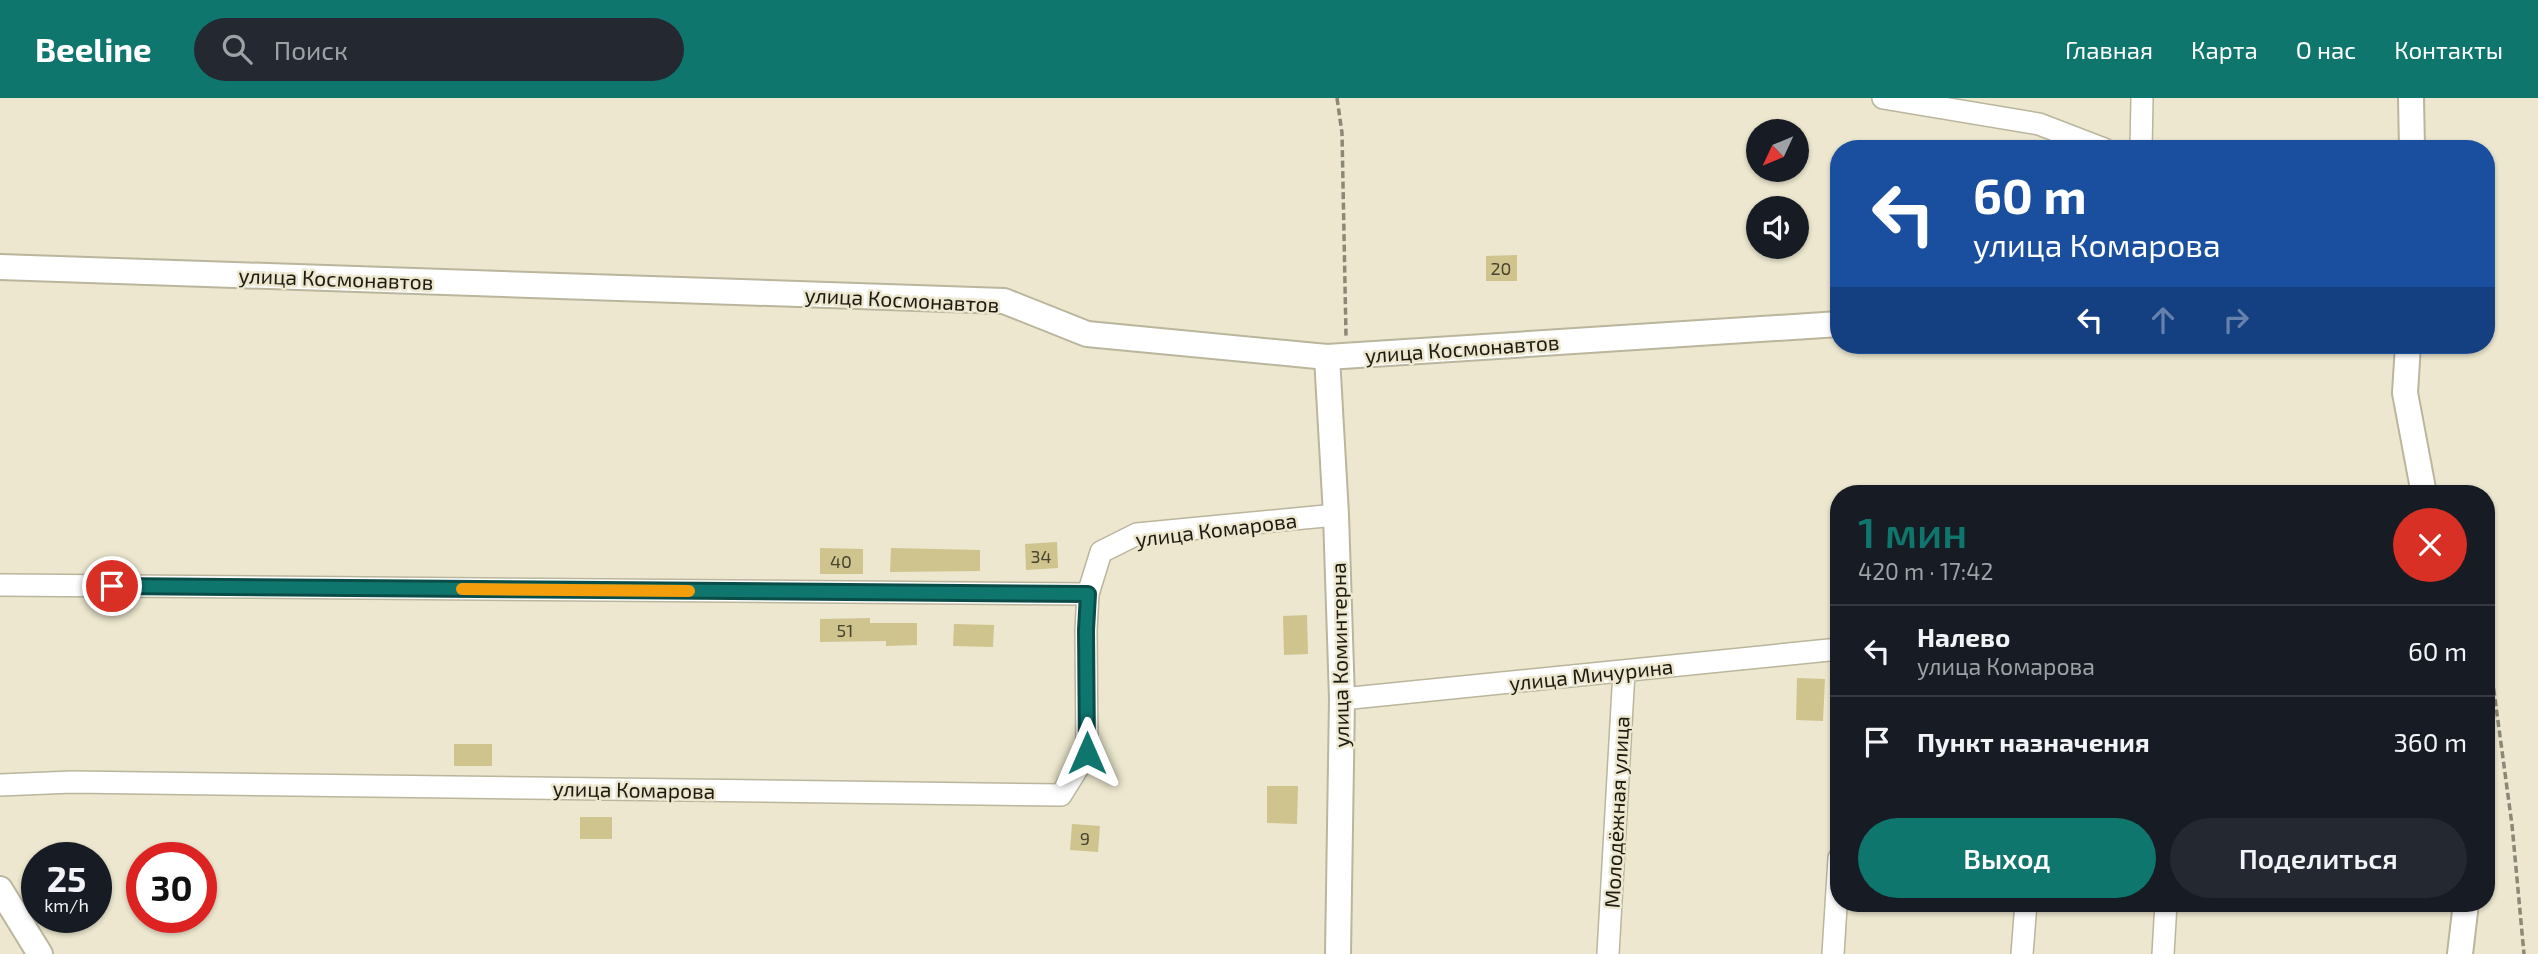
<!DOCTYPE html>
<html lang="ru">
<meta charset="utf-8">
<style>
body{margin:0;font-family:"Exo 2",sans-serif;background:#242831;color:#f1f3f6;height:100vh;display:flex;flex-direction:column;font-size:26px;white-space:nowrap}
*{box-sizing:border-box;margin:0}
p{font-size:23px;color:#9ea1a6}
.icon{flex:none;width:38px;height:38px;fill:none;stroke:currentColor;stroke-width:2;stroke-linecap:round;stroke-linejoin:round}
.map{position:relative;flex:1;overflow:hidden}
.drawer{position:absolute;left:1830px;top:387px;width:665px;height:427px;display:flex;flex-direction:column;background:#171b24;border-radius:28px;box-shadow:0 2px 5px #0004}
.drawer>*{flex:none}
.banner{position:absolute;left:1830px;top:42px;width:665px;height:214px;border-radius:28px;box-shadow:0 2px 5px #0004;background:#1a4fa0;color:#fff;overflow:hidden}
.needle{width:46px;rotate:226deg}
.tools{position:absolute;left:1746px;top:21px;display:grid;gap:14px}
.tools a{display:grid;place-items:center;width:63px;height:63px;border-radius:50%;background:#171b24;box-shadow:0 2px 5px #0004;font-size:35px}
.speed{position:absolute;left:21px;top:744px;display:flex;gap:14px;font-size:35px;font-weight:700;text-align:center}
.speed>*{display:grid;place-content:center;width:91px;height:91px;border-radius:50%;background:#171b24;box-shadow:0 2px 5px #0004;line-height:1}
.speed small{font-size:18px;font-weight:400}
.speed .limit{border:10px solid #d22;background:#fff;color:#111}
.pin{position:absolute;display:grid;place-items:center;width:60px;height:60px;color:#fff;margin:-30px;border:4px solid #fff;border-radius:50%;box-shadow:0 2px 7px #0007}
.me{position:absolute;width:77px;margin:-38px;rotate:0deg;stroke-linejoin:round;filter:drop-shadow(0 0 5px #0008)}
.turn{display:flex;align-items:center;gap:24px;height:147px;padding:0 28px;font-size:32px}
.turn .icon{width:91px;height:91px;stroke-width:2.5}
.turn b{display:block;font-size:49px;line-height:60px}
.lanes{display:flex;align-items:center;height:66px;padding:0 28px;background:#0003;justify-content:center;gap:35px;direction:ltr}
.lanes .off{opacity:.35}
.round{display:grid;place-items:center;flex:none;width:74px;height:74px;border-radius:37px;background:#242831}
.headline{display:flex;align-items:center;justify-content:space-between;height:119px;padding:0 28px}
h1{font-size:42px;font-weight:600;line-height:52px;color:#0f766e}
.cta{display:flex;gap:14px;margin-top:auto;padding:14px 28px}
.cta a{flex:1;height:80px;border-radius:42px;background:#0f766e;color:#fff;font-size:28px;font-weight:600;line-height:80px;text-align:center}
.cta a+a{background:#242831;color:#f1f3f6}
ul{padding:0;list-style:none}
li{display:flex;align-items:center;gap:21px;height:91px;padding:0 28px;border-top:2px solid #363941}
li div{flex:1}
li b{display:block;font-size:26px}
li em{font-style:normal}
header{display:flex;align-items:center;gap:42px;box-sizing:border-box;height:98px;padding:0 35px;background:#0f766e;color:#fff}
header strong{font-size:33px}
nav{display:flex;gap:38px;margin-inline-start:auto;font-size:24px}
.search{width:490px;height:63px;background:#242831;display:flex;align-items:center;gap:18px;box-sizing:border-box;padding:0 24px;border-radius:38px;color:#9ea1a6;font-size:26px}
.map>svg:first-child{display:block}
.building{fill:#cfc48e}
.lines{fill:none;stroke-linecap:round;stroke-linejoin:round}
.minor-casing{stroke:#bab59d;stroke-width:24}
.tertiary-casing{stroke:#bab59d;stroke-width:28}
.path{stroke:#8c8877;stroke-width:3.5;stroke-dasharray:7 3.5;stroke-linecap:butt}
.minor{stroke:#fff;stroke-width:21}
.tertiary{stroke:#fff;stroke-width:24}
.route-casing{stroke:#0a4d48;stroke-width:18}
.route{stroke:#0f766e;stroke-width:12}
.slow{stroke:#f59e0b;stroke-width:12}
.labels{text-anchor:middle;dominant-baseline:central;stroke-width:5;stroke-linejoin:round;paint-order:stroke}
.number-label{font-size:18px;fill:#494430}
.street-label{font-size:21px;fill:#1c1a11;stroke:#ece7ce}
</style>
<header>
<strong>Beeline</strong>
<div class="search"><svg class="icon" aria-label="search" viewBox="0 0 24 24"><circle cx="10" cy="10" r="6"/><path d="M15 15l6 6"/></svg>Поиск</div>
<nav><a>Главная</a><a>Карта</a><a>О нас</a><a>Контакты</a></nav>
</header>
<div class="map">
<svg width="2538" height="856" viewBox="0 0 2538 856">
<rect width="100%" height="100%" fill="#ece7ce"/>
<path class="building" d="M1517,157V183H1486V158Z
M1057,444L1058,470L1026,472L1025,446Z
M820,450L863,451V476H820Z
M891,450L980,452V473L890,474Z
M1307,517L1308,556L1284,557L1283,518Z
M870,520V525H917V547L886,548V543L820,544V521Z
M954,526L994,527L993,549L953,548Z
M1797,580L1825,581L1823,623L1796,622Z
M454,646H492V668H454Z
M1267,688H1298L1297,726L1267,725Z
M580,719H612V741H580Z
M1072,726L1100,728L1098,754L1070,752Z"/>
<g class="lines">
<g class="minor-casing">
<path id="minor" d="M1883,0L2039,26L2104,51
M2141,51L2142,0
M0,487L1088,496
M1342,601L1839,551
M0,687L72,684L1061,697L1087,655L1086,532L1088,496L1101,454L1137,436L1336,417
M1608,856L1624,573
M1833,856L1839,760
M2022,856L2026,805
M2163,856L2166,805"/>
</g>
<g class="tertiary-casing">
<path id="tertiary" d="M2411,0L2412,51
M0,169L1004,203L1087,236L1327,259L1839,226
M2408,247L2405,295L2424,396
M1327,259L1336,417L1342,601L1338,856
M0,791L40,856
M2460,856L2466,805"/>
</g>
<path class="path" d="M1337,0L1342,35L1346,238
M2487,571L2493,586L2512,727L2524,856"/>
<use href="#minor" class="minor"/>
<use href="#tertiary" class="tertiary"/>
</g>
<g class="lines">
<g class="route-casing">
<path id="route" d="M112,488L1088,496L1086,532L1087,655"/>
</g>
<use href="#route" class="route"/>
<path class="slow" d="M462,491L689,493"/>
</g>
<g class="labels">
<g class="number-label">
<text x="1501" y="170">20</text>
<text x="1041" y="458">34</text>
<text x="841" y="463">40</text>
<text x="845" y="532">51</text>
<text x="1085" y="740">9</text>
</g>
<g class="street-label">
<text transform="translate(336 180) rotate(2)">улица Космонавтов</text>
<text transform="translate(902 201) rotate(3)">улица Космонавтов</text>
<text transform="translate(1462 250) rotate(-4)">улица Космонавтов</text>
<text transform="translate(1216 431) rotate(-7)">улица Комарова</text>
<text transform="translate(1339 557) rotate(-91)">улица Коминтерна</text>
<text transform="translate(1591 576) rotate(-6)">улица Мичурина</text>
<text transform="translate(634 691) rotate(1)">улица Комарова</text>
<text transform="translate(1616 714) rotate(-87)">Молодёжная улица</text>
</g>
</g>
</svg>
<div class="tools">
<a><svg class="needle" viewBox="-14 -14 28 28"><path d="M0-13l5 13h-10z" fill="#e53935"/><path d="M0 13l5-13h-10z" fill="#9ea1a6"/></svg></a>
<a><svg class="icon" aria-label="sound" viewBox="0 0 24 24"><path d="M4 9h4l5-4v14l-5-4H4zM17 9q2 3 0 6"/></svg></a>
</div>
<div class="speed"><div>25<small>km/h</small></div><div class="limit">30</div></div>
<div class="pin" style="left:112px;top:488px;background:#d93025"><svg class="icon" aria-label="arrive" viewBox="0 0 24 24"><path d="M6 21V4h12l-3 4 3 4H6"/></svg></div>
<svg class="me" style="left:1087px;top:655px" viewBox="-20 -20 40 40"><path d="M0-17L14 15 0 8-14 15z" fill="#0f766e" stroke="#fff" stroke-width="4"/></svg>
<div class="banner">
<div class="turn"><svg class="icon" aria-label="left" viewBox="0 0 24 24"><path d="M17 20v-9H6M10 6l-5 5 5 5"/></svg><div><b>60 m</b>улица Комарова</div></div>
<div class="lanes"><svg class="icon" aria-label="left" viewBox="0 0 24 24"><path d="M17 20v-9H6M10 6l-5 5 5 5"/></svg><svg class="icon off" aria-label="ahead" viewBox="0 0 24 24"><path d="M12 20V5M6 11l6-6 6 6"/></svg><svg class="icon off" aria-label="right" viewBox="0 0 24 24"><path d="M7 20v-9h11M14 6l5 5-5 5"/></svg></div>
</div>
<section class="drawer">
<div class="headline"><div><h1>1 мин</h1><p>420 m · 17:42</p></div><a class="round" style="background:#d93025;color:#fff"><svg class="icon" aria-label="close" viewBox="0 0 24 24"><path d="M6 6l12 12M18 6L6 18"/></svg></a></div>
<ul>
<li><svg class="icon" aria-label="left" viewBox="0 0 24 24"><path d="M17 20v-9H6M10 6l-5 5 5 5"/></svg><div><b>Налево</b><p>улица Комарова</p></div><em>60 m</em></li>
<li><svg class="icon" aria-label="arrive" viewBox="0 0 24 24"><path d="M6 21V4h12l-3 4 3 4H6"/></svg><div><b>Пункт назначения</b></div><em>360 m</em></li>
</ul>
<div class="cta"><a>Выход</a><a>Поделиться</a></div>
</section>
</div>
